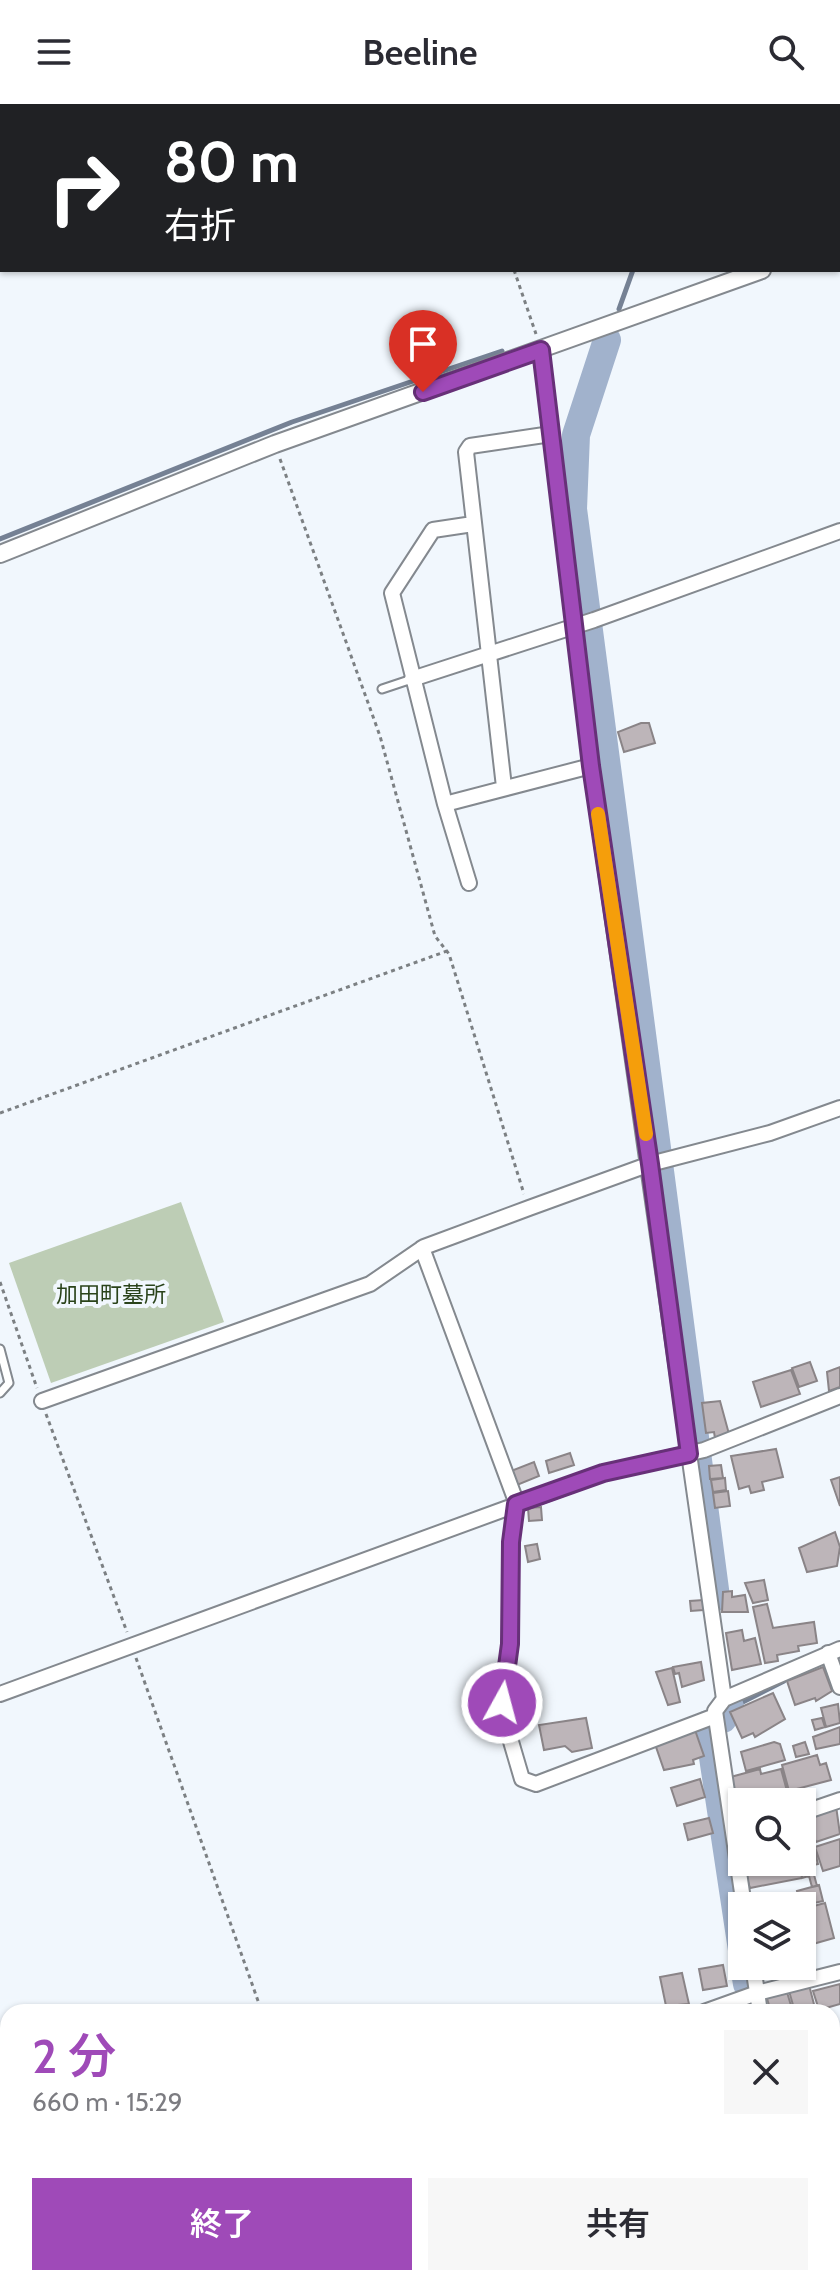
<!DOCTYPE html>
<html lang="ja">
<meta charset="utf-8">
<style>
body{margin:0;font-family:Cabin,"Noto Sans JP",sans-serif;background:#f7f7f7;color:#2b2b33;height:100vh;display:flex;flex-direction:column;font-size:30px;white-space:nowrap}
*{box-sizing:border-box;margin:0}
p{font-size:26px;color:#7c7c81}
.icon{flex:none;width:44px;height:44px;fill:none;stroke:currentColor;stroke-width:2;stroke-linecap:round;stroke-linejoin:round}
.map{position:relative;flex:1;overflow:hidden}
.sheet{position:absolute;left:0px;top:1900px;width:840px;height:282px;display:flex;flex-direction:column;background:#fff;border-radius:24px 24px 0 0;box-shadow:0 2px 6px #0004}
.sheet>*{flex:none}
.guide{position:absolute;left:0px;top:0px;width:840px;height:168px;box-shadow:0 2px 6px #0004;background:#202124;color:#fff;overflow:hidden}
.fabs{position:absolute;left:728px;top:1684px;display:grid;gap:16px}
.fabs a{display:grid;place-items:center;width:88px;height:88px;border-radius:0px;background:#fff;box-shadow:0 2px 6px #0004;font-size:40px}
.pin{position:absolute;display:grid;place-items:center;width:68px;height:68px;color:#fff;margin:-82px -34px;border-radius:50% 50% 50% 0;rotate:-45deg;box-shadow:0 0 8px #0007}
.pin .icon{rotate:45deg}
.me{position:absolute;width:88px;margin:-44px;rotate:7deg;stroke-linejoin:round;filter:drop-shadow(0 0 6px #0008)}
.turn{display:flex;align-items:center;gap:28px;height:168px;padding:0 32px;font-size:36px}
.turn .icon{width:104px;height:104px;stroke-width:2.5}
.turn b{display:block;font-size:56px;line-height:68px}
.round{display:grid;place-items:center;flex:none;width:84px;height:84px;border-radius:0px;background:#f7f7f7}
.summary{display:flex;align-items:center;justify-content:space-between;height:136px;padding:0 32px}
h1{font-size:48px;font-weight:600;line-height:60px;color:#9f4ab8}
.action{display:flex;gap:16px;margin-top:auto;padding:16px 32px}
.action a{flex:1;height:92px;border-radius:0px;background:#9f4ab8;color:#fff;font-size:32px;font-weight:600;line-height:92px;text-align:center}
.action a+a{background:#f7f7f7;color:#2b2b33}
header{display:flex;justify-content:space-between;align-items:center;height:104px;padding:0 32px;background:#fff;font-size:36px;font-weight:600}
.map>svg:first-child{display:block}
.green{fill:#bdcdb5}
.lines{fill:none;stroke-linecap:round;stroke-linejoin:round}
.stream{stroke:#758194;stroke-width:5}
.river{stroke:#a1b2cc;stroke-width:28}
.building{fill:#bdb5b9;stroke:#8a8487;stroke-width:2}
.service-casing{stroke:#84898f;stroke-width:11}
.minor-casing{stroke:#84898f;stroke-width:18}
.tertiary-casing{stroke:#84898f;stroke-width:20}
.path{stroke:#7c8083;stroke-width:3;stroke-dasharray:4 4;stroke-linecap:butt}
.service{stroke:#fff;stroke-width:7}
.minor{stroke:#fff;stroke-width:14}
.tertiary{stroke:#fff;stroke-width:16}
.route-casing{stroke:#673078;stroke-width:20}
.route{stroke:#9f4ab8;stroke-width:14}
.slow{stroke:#f59e0b;stroke-width:14}
.labels{text-anchor:middle;dominant-baseline:central;stroke-width:8;stroke-linejoin:round;paint-order:stroke}
.park-label{font-size:22px;fill:#2a431a;stroke:#f1f7fd}
</style>
<header><svg class="icon" aria-label="menu" viewBox="0 0 24 24"><path d="M4 6h16M4 12h16M4 18h16"/></svg>Beeline<svg class="icon" aria-label="search" viewBox="0 0 24 24"><circle cx="10" cy="10" r="6"/><path d="M15 15l6 6"/></svg></header>
<div class="map">
<svg width="840" height="2181" viewBox="0 0 840 2181">
<rect width="100%" height="100%" fill="#f1f7fd"/>
<path class="green" d="M181,1098L224,1218L51,1279L9,1159Z"/>
<g class="lines">
<path class="stream" d="M691,2V0
M619,205L633,166
M0,435L292,318L502,247
M729,1605L784,1577
M0,2160L8,2157"/>
<path class="river" d="M607,236L576,331L573,405L716,1493
M723,1615L730,1603
M708,1620L742,1846
M744,1862L747,1880
M783,2174V2181"/>
</g>
<path class="building" d="M641,619H649L655,639L624,648L618,628Z
M810,1258L817,1277L799,1283L792,1264Z
M840,1263V1283L829,1287L827,1268Z
M791,1266L800,1290L761,1303L753,1278Z
M720,1297L729,1330L715,1334L714,1328L706,1329L702,1299Z
M776,1345L783,1373L762,1378L764,1386L751,1389L749,1382L739,1385L731,1352Z
M570,1349L574,1361L549,1369L546,1357Z
M534,1358L539,1372L517,1381L511,1367Z
M721,1361L723,1374L710,1375L709,1362Z
M840,1373V1402L831,1376Z
M725,1374L726,1386L713,1388L711,1376Z
M728,1387L730,1402L715,1404L713,1389Z
M541,1403L542,1416L529,1417L528,1404Z
M835,1428L840,1443L837,1462L807,1468L799,1444Z
M537,1440L540,1455L528,1458L525,1442Z
M764,1476L768,1496L753,1499L745,1479Z
M732,1487V1493L745,1491L748,1508H722L723,1488Z
M703,1496V1506L691,1507L690,1497Z
M767,1500L773,1524L814,1518L817,1539L798,1542L799,1547L777,1551L778,1557L765,1559L753,1503Z
M742,1526L744,1537L755,1534L761,1560L732,1566L726,1529Z
M701,1558L704,1576L682,1583L679,1569L675,1570L673,1563Z
M823,1563L832,1587L816,1597L815,1594L795,1601L787,1577Z
M672,1564L680,1598L668,1601L656,1568Z
M773,1589L785,1615L755,1633L753,1629L742,1634L730,1608Z
M838,1600L840,1619L826,1623L821,1604Z
M586,1614L592,1644L572,1648L565,1642L544,1646L539,1621Z
M822,1614L825,1623L815,1626L812,1616Z
M840,1623V1640L816,1645L813,1633Z
M695,1626L704,1652L693,1656L694,1660L664,1666L655,1640Z
M774,1638L780,1640L785,1656L746,1667L741,1648Z
M805,1638L809,1650L796,1653L793,1642Z
M817,1651L820,1661L826,1659L831,1676L789,1687L782,1661Z
M760,1665L761,1670L781,1665L787,1687L746,1697L744,1690L732,1693L727,1674Z
M700,1675L705,1693L677,1702L671,1684Z
M836,1702L840,1730L816,1738L805,1712Z
M709,1714L713,1729L688,1736L684,1720Z
M840,1735V1762L823,1767L815,1743Z
M814,1744L818,1760L801,1764L802,1747Z
M742,1758H799L802,1774L750,1784Z
M813,1767L817,1782L812,1783L809,1772L802,1774L801,1769Z
M819,1781L823,1797L801,1802L797,1787Z
M825,1799L834,1834L813,1840L811,1833L802,1836V1805Z
M723,1861L727,1882L703,1886L699,1865Z
M771,1862H795L796,1867L774,1873Z
M682,1869L689,1900L666,1902L660,1873Z
M840,1880V1900L819,1906L813,1887Z
M809,1881L816,1908H795L789,1887Z
M786,1885L793,1908H771L766,1891Z
M662,2174H688L689,2180L664,2181Z"/>
<g class="lines">
<g class="service-casing">
<path id="service" d="M382,585L412,575
M0,1245L9,1279L0,1289"/>
</g>
<g class="minor-casing">
<path id="minor" d="M541,246L591,662L724,1595
M412,575L594,516L840,427
M504,683L466,348L470,342L551,330
M445,700L591,662
M469,779L445,700L392,489L433,426L473,420
M422,1144L517,1400
M42,1297L370,1180L424,1143L529,1104L650,1060L770,1029L840,1004
M516,1400L511,1438L510,1540L502,1607L522,1675L536,1680L715,1612
M828,1549L840,1583
M0,1590L603,1369L704,1346L840,1292
M802,1709L840,1696
M744,1802L715,1607L724,1595L840,1545
M753,1862L760,1908
M704,1908L757,1889L840,1868
M832,2144L840,2141
M0,2150L8,2147
M793,2174L794,2181"/>
</g>
<g class="tertiary-casing">
<path id="tertiary" d="M838,138L840,137
M0,450L275,340L762,166
M740,2181L757,2174"/>
</g>
<path class="path" d="M456,0L457,2
M445,2L452,0
M0,162L2,161
M514,166L536,230
M280,355L380,632L435,832L449,850L524,1090
M0,1009L447,847
M0,1178L37,1284
M46,1310L127,1528
M136,1554L262,1908
M358,2174L360,2181"/>
<use href="#service" class="service"/>
<use href="#minor" class="minor"/>
<use href="#tertiary" class="tertiary"/>
</g>
<g class="lines">
<g class="route-casing">
<path id="route" d="M423,288L541,246L591,662L650,1060L689,1350L603,1369L516,1400L511,1438L510,1540L502,1599"/>
</g>
<use href="#route" class="route"/>
<path class="slow" d="M598,710L646,1030"/>
</g>
<g class="labels">
<g class="park-label">
<text x="111" y="1190">加田町墓所</text>
</g>
</g>
</svg>
<div class="fabs">
<a><svg class="icon" aria-label="search" viewBox="0 0 24 24"><circle cx="10" cy="10" r="6"/><path d="M15 15l6 6"/></svg></a>
<a><svg class="icon" aria-label="layers" viewBox="0 0 24 24"><path d="M12 4l9 5-9 5-9-5zM3 14l9 5 9-5"/></svg></a>
</div>
<div class="pin" style="left:423px;top:288px;background:#d93025"><svg class="icon" aria-label="arrive" viewBox="0 0 24 24"><path d="M6 21V4h12l-3 4 3 4H6"/></svg></div>
<svg class="me" style="left:502px;top:1599px" viewBox="-20 -20 40 40"><circle r="17" fill="#9f4ab8" stroke="#fff" stroke-width="3"/><path d="M0-11L8 9 0 5-8 9z" fill="#fff"/></svg>
<div class="guide">
<div class="turn"><svg class="icon" aria-label="right" viewBox="0 0 24 24"><path d="M7 20v-9h11M14 6l5 5-5 5"/></svg><div><b>80 m</b>右折</div></div>
</div>
<section class="sheet">
<div class="summary"><div><h1>2 分</h1><p>660 m · 15:29</p></div><a class="round"><svg class="icon" aria-label="close" viewBox="0 0 24 24"><path d="M6 6l12 12M18 6L6 18"/></svg></a></div>
<div class="action"><a>終了</a><a>共有</a></div>
</section>
</div>
